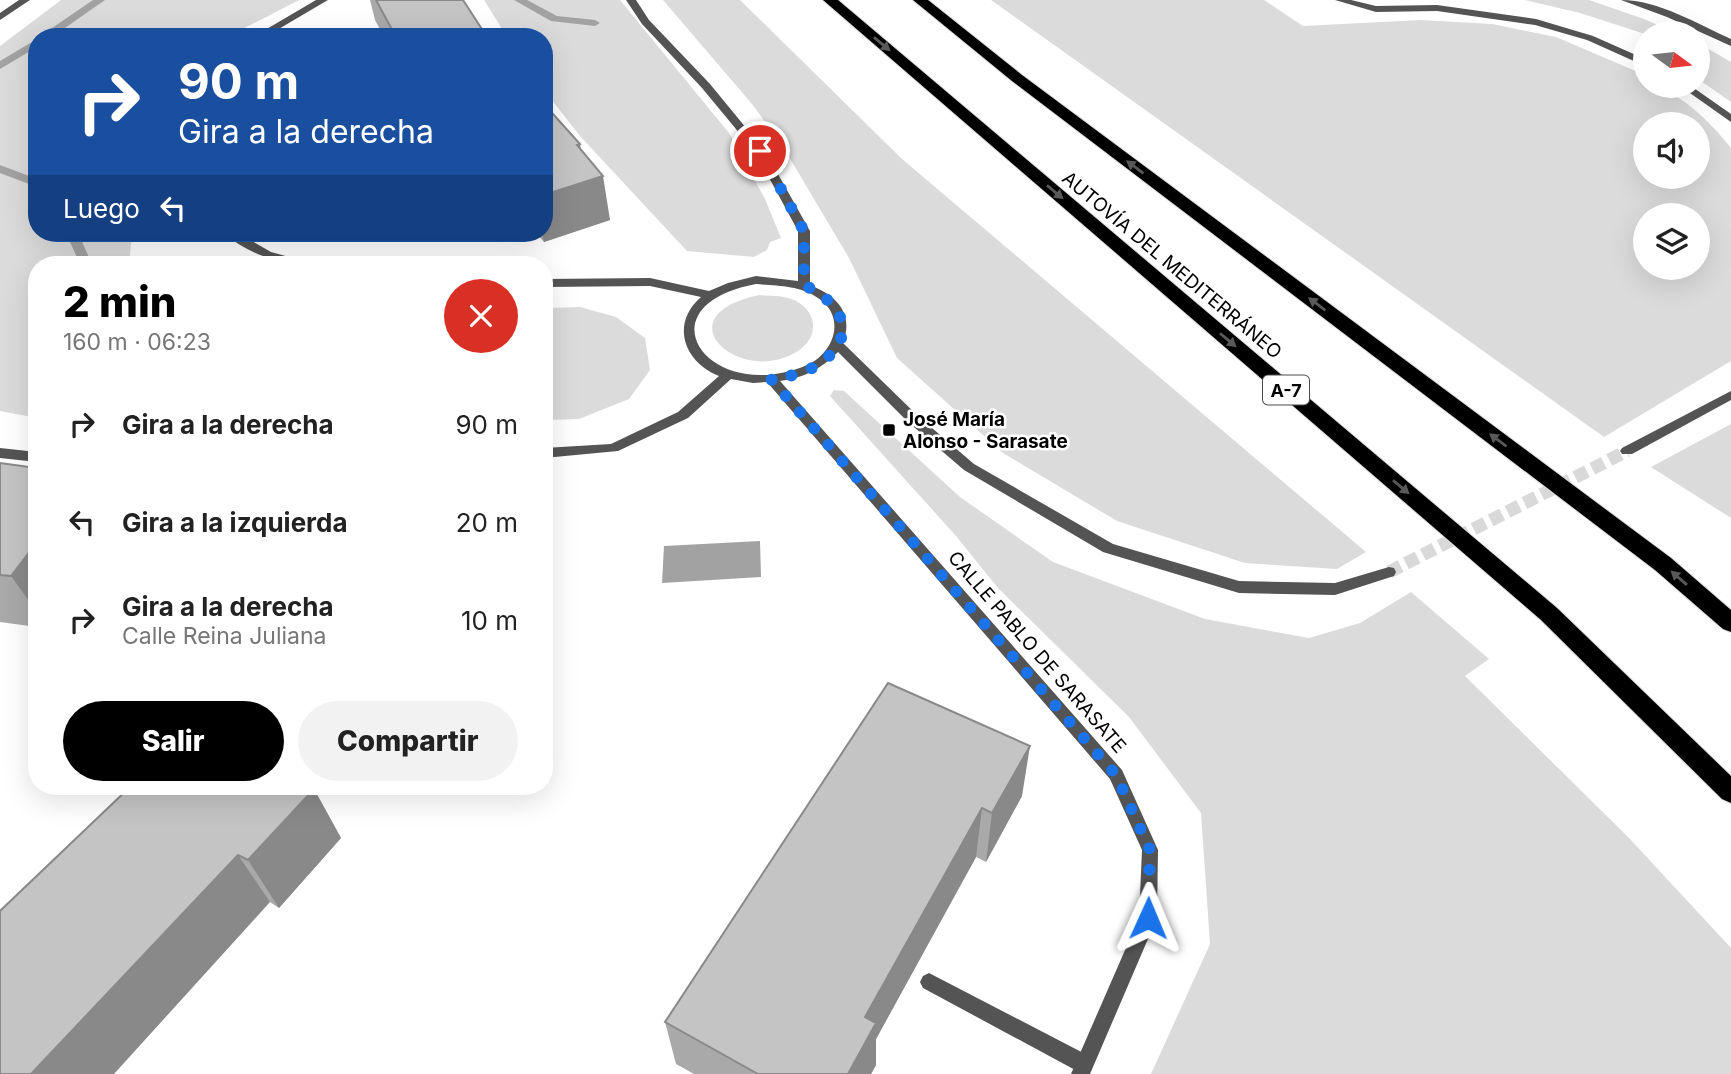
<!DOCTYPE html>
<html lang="es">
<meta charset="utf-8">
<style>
body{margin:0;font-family:Inter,sans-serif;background:#f2f2f2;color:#222;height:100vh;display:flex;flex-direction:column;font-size:26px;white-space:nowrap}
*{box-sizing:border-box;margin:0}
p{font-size:23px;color:#767676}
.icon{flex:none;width:38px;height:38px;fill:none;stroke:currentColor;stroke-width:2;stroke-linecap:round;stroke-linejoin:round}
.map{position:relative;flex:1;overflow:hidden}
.drawer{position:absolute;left:28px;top:256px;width:525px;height:539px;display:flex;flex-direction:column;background:#fff;border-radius:28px;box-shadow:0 7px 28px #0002}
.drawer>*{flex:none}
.banner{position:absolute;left:28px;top:28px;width:525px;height:214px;border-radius:28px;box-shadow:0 7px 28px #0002;background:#1a4fa0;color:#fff;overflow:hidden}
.needle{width:46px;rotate:105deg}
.tools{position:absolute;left:1633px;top:21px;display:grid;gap:14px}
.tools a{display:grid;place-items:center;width:77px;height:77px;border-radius:50%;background:#fff;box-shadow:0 7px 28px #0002;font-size:35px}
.pin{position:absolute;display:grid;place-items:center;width:60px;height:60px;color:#fff;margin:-30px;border:4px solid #fff;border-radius:50%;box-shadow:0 2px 7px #0007}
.me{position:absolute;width:77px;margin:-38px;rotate:1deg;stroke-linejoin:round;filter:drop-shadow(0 0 5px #0008)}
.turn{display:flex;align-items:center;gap:24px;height:147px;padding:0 35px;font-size:32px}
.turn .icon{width:91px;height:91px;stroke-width:2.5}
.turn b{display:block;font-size:49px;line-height:60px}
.then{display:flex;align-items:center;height:66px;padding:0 35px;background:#0003;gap:14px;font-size:26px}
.round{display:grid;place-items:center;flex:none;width:74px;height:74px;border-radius:37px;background:#f2f2f2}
.headline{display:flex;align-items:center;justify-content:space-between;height:119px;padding:0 35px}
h1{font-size:42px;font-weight:800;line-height:52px;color:#000}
.cta{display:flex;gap:14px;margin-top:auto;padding:14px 35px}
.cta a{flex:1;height:80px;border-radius:42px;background:#000;color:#fff;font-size:28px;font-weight:800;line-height:80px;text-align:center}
.cta a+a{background:#f2f2f2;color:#222}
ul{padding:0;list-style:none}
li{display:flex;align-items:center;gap:21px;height:98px;padding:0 35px}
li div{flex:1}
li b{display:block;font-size:26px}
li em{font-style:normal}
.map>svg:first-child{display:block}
.green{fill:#dbdbdb;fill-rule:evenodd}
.water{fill:#a2a2a2}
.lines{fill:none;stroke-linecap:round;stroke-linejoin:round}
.stream{fill:#a2a2a2;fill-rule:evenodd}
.minor-tunnel{stroke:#d9d9d9;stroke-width:13;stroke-dasharray:13 6;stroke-linecap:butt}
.motorway-casing{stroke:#dbdbdb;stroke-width:2}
.service{fill:#545454;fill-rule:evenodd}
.minor{fill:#545454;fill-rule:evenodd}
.motorway{fill:#000;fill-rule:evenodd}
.wall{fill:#a9a9a9}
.shaded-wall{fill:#898989}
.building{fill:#c4c4c4;stroke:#898989;stroke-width:2}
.oneway{fill:#595959}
.route{stroke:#1a73e8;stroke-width:12;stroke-dasharray:0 21.6}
.poi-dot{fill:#000;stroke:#fff;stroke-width:2.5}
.labels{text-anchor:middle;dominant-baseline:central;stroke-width:5;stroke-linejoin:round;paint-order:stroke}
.shield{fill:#fff;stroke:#4c4c4c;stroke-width:2}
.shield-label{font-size:18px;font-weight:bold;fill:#000}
.street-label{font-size:19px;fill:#000;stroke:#fff}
.poi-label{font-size:19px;font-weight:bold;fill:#000;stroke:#fff;text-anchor:start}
</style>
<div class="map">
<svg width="1731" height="1074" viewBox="0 0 1731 1074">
<rect width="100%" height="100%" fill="#fff"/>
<path class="green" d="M61,0H299L227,37H37V233H137L132,234L129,264H37V418L0,411V46Z
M484,0H620L729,133L765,199L781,238L770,242L767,250L754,257L687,251L580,136L544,90V37H507Z
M663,0H740L902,159L1366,552L1337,569L1245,563L1117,521L1003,453L897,358L849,258L782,145L752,104Z
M991,0H1264L1303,26L1421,20L1492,24L1556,37L1645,75V86C1676,86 1712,124 1731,148V361L1604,437ZM1645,124H1698V177H1645ZM1645,215H1698V268H1645Z
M1525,0H1589L1644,19L1676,33L1645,34L1580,13Z
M1698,43L1731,62V102L1698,79Z
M759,295C771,296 785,295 796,301C818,313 819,337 798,351C740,388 660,316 759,295Z
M580,307L616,317L645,338L650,370L629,399L579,419L544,420V308Z
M834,390L844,391L960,497L1053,562L1205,619L1309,638L1360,623L1411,592L1489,659L1465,676L1629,838L1731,948V1074H1151L1210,944L1201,813L1129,717L998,588L956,536L830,396Z
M1731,424V518L1651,467Z"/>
<path class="water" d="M760,541L761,577L662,583L664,546Z"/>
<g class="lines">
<path class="stream" d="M93,0H105L52,37H39Z
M514,0H527L557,16L595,20L600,23L595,26L551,21Z
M37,39V47L0,69V61Z
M0,165L37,179V187L0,173Z
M66,233H78L92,264H80Z"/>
<path class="minor-tunnel" d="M1389,572L1627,451"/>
<g class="motorway-casing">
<path id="motorway" d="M823,0H838L1557,608L1731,776V803L1722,799L1541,620Z
M913,0H928L1022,75L1671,558L1731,610V632L1723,629L1655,570L1012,81Z"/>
</g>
<path class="service" d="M929,973L1091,1057L1093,1064L1091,1071L1084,1073L1077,1071L923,988L920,982L923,976Z"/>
<path class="minor" d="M19,0H30L0,20V13Z
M316,0H328L265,37H253Z
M626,0H636L649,20L710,84L765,151L810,231V285C837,296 854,313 843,343L918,416L974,464L1113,544L1239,581L1335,583L1389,567L1394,568L1396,572L1394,576L1335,595L1239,593L1103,552L964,470L908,422L838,352C821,369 804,378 780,381L1122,770L1158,850L1157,918L1090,1074H1071L1139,918L1142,850L1110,779L767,382L753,383L731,379L688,418L618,451L544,458V448L611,444L678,412L719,376C684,362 670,324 701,297L650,286L544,287V279L650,278L709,291L728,283L756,276L798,281V231L755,152L702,88L642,24ZM756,284C776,286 800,285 818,298C847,317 834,353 807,365C709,407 638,306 756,284Z
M1335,0H1351L1376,6L1437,5L1536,19L1593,36L1645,59V66L1587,40L1535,25L1437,11L1376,12Z
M1621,0C1659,0 1697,24 1731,39V46L1667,17Z
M1680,86H1691L1731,114V122Z
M224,233H238L271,252L307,262L309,264C280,265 246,253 224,233Z
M1731,391V400L1632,454H1622L1620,451L1622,448Z
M0,448L37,452V462L0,458Z"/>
<use href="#motorway" class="motorway"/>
</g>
<path class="wall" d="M370,0H463L487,37H384L375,20Z
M581,151L610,220L544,242L536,233H544Z
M0,463L37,468V627L0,622Z
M888,683L1022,796L986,862L976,857L876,1039V1065L871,1074H694L676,1064L665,1022Z
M314,789L341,838L279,908L270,902L0,911Z"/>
<path class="shaded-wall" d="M580,144L587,181L603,176L610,220L544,242L542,233H544V195L577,145Z
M37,542V612L11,576Z
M1030,746L1022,796L986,862L992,813Z
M314,789L341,838L279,908L248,860Z
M982,808L976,857L876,1039V1065L871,1074H848L865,1017Z
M238,855L270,902L114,1074H31Z"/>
<path class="building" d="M376,0H463L487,37H396Z
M544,104L580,144L577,145L603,176L544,195Z
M0,463L37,468V542L11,576L0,575Z
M888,683L1030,746L992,813L982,808L865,1017L876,1023L848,1074H758L665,1022Z
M131,786H308L314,789L248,860L238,855L31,1074H0V911Z"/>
<defs><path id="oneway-solid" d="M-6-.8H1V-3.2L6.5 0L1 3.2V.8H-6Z" transform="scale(1.75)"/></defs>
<g class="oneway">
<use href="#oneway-solid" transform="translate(882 44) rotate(40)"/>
<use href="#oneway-solid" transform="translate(1135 167) rotate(-143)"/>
<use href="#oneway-solid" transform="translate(1055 192) rotate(40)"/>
<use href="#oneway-solid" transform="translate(1317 304) rotate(-143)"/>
<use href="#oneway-solid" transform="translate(1228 340) rotate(40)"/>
<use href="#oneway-solid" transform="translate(1498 440) rotate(-143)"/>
<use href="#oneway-solid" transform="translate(1401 487) rotate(40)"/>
<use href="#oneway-solid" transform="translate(1679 578) rotate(-139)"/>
</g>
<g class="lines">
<path class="route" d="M760,151L804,231V285C847,305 860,341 812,368C800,375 785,377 771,379L1116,775L1150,850L1148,918"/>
</g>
<rect class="poi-dot" x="882" y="423" width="14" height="14" rx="3.5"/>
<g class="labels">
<rect class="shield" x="1263" y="375.5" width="46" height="29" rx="5"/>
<g class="shield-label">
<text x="1286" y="390">A-7</text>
</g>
<g class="street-label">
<text transform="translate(1172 265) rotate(40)">AUTOVÍA DEL MEDITERRÁNEO</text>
<text transform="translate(1037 652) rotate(49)">CALLE PABLO DE SARASATE</text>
</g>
<g class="poi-label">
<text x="903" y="419">José María<tspan x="903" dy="22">Alonso - Sarasate</tspan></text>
</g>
</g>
</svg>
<div class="tools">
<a><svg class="needle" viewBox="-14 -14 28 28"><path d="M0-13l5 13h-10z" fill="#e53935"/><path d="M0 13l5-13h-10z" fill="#767676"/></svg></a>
<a><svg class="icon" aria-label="sound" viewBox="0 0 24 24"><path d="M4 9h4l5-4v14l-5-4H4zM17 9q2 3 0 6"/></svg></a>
<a><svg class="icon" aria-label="layers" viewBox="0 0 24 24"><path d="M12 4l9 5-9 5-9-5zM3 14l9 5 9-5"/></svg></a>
</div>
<div class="pin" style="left:760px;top:151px;background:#d93025"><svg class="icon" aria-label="arrive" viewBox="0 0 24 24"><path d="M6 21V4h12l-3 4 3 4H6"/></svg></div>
<svg class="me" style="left:1148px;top:918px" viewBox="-20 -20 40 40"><path d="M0-17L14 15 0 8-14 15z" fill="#1a73e8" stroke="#fff" stroke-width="4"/></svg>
<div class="banner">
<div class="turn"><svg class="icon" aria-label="right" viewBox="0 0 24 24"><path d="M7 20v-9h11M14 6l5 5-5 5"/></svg><div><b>90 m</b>Gira a la derecha</div></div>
<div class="then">Luego<svg class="icon" aria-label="left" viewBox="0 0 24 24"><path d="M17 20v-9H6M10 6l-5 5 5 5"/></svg></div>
</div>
<section class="drawer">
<div class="headline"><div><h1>2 min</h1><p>160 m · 06:23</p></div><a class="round" style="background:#d93025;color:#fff"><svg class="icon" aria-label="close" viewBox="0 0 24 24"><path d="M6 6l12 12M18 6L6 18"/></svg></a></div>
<ul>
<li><svg class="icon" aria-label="right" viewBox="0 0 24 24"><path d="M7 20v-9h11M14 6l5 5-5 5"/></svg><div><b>Gira a la derecha</b></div><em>90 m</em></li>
<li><svg class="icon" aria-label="left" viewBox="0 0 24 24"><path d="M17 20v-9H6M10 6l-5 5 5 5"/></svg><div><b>Gira a la izquierda</b></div><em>20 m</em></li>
<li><svg class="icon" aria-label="right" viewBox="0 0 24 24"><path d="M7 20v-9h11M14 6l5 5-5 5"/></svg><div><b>Gira a la derecha</b><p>Calle Reina Juliana</p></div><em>10 m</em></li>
</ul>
<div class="cta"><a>Salir</a><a>Compartir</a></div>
</section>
</div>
